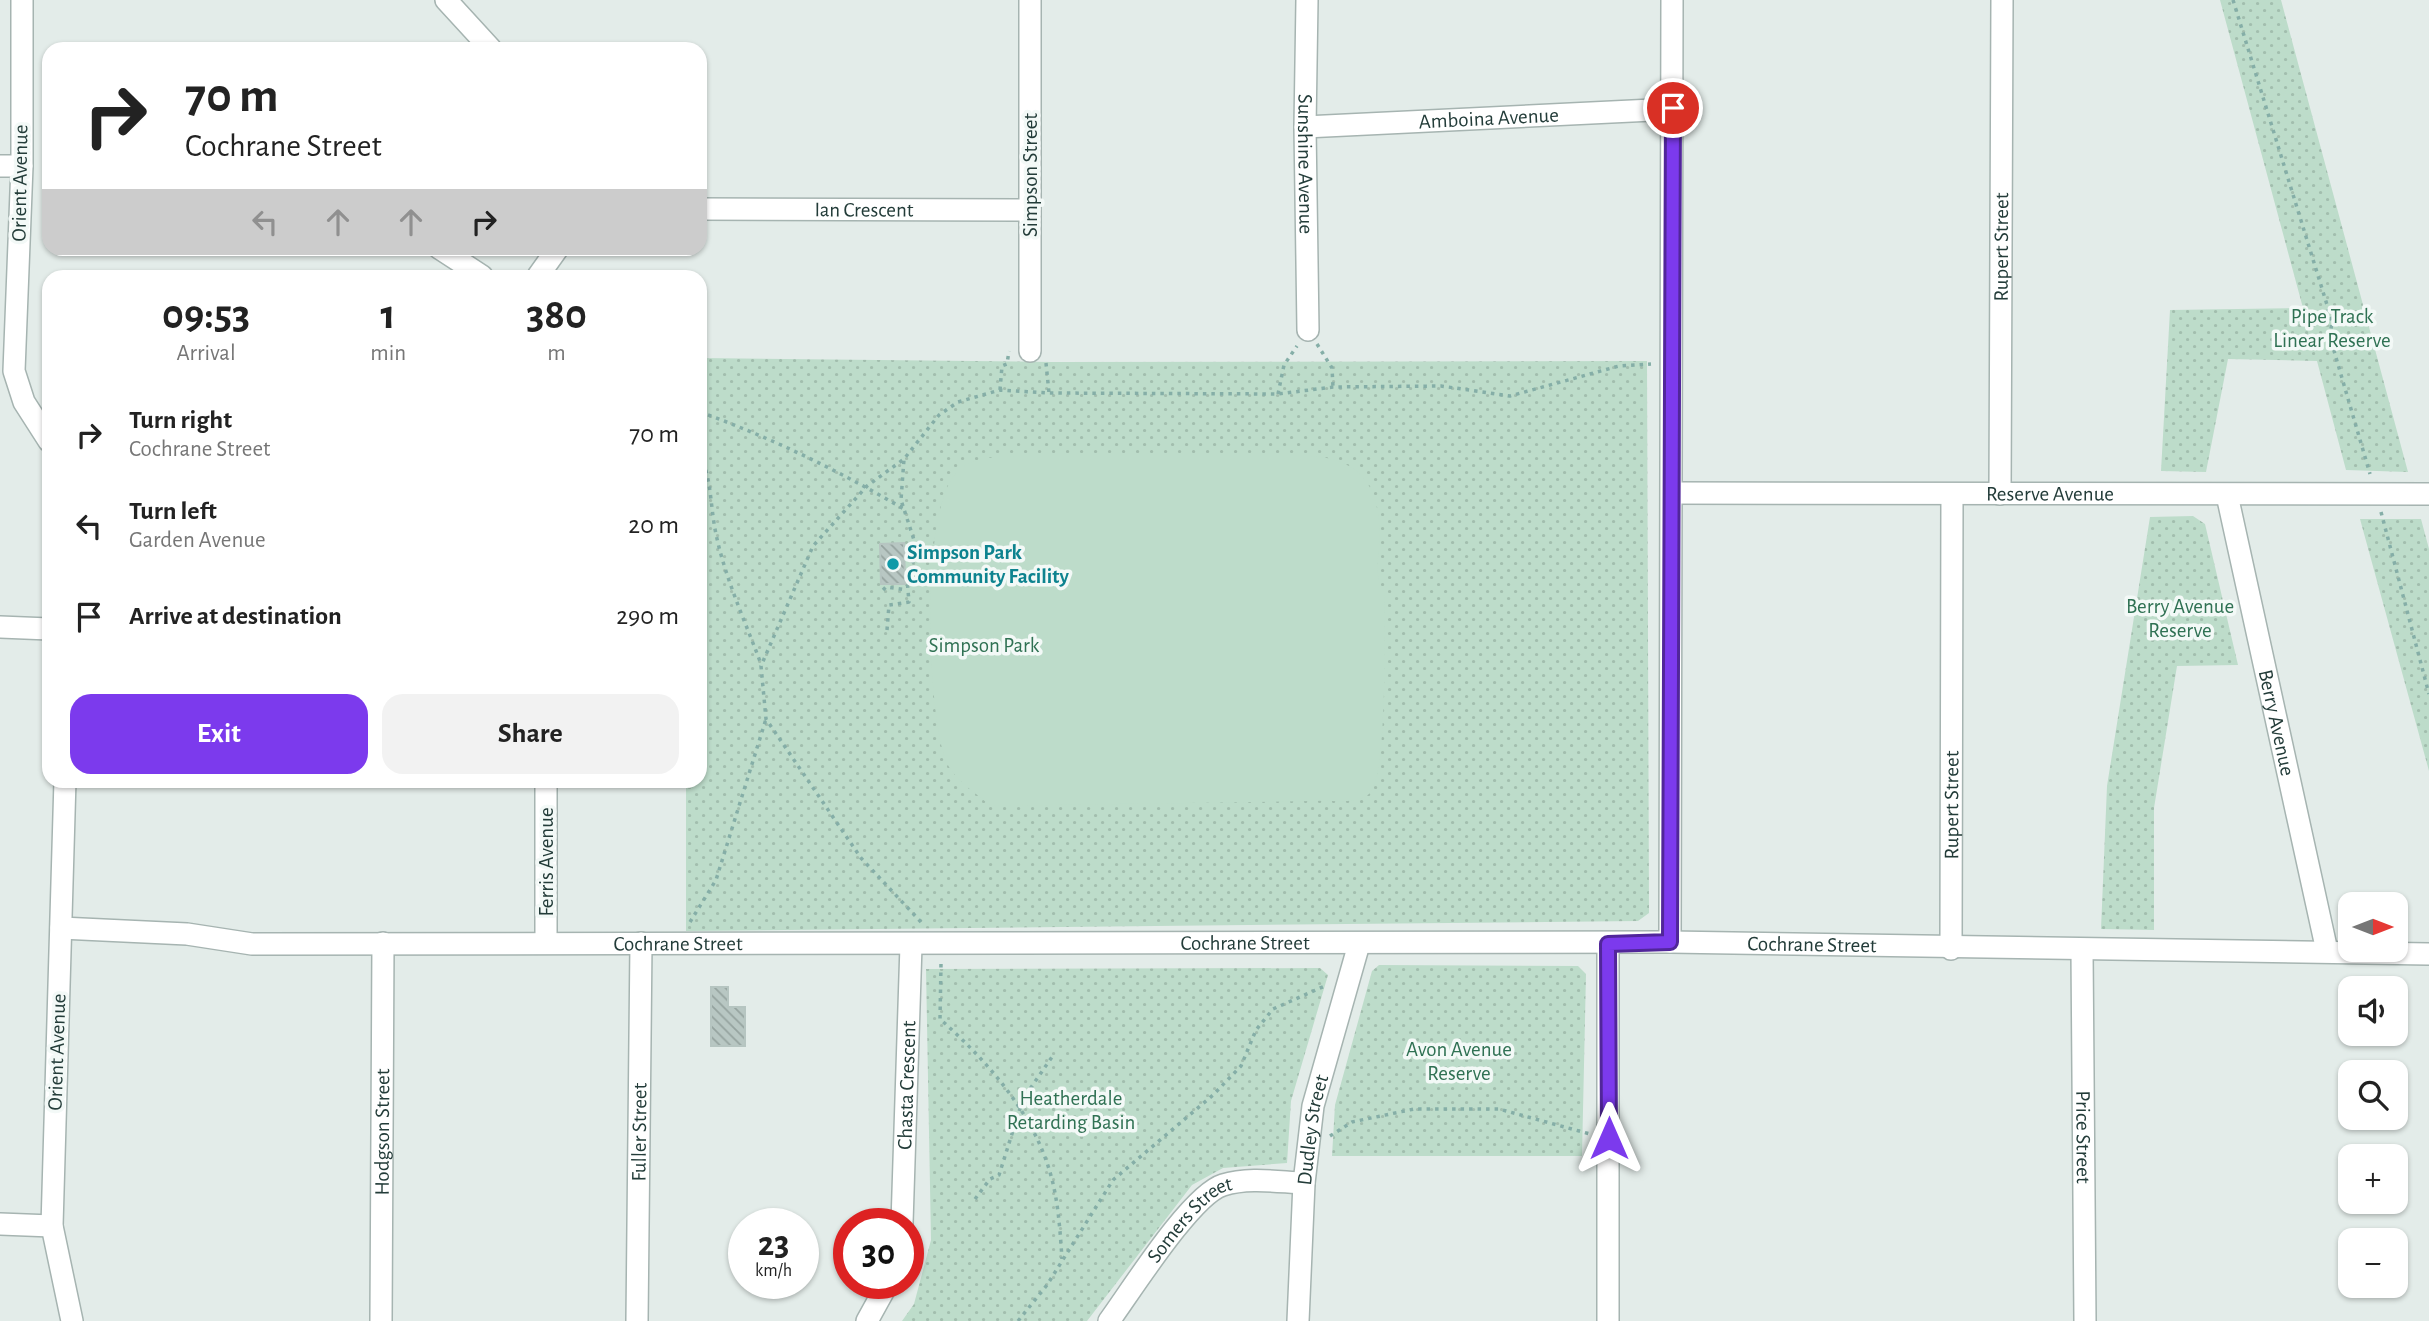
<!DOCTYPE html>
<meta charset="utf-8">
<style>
body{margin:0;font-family:"Alegreya Sans",sans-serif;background:#f2f2f2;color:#222;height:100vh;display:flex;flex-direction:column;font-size:26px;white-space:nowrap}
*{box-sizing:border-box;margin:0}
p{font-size:23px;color:#767676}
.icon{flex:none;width:38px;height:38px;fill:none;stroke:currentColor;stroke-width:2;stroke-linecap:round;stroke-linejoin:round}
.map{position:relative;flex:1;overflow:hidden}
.sheet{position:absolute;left:42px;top:270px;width:665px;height:518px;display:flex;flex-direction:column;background:#fff;border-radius:21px;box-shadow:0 2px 5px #0004}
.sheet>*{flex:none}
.top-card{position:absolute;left:42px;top:42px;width:665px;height:214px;border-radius:21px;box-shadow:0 2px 5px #0004;background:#fff;color:#222;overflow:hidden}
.needle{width:46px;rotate:90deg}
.controls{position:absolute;left:2338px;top:892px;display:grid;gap:14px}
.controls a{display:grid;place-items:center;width:70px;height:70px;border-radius:14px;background:#fff;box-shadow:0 2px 5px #0004;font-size:35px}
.speed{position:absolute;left:728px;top:1208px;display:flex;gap:14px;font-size:35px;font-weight:700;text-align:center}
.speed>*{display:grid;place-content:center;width:91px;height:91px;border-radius:50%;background:#fff;box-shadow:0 2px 5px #0004;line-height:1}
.speed small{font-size:18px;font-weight:400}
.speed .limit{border:10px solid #d22;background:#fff;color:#111}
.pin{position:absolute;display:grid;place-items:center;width:60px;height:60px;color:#fff;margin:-30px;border:4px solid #fff;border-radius:50%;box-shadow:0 2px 7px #0007}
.me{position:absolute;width:77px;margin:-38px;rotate:0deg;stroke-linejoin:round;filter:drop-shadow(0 0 5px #0008)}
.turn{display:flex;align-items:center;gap:24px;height:147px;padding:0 28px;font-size:32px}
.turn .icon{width:91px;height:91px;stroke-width:2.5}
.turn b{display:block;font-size:49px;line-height:60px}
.lanes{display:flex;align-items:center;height:66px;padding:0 28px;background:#0003;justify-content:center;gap:35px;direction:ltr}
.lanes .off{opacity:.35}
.eta{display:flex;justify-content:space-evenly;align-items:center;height:119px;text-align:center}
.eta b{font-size:42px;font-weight:700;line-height:49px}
.cta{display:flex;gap:14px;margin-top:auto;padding:14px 28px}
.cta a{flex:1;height:80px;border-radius:21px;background:#7c3aed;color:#fff;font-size:28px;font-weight:700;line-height:80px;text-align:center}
.cta a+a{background:#f2f2f2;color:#222}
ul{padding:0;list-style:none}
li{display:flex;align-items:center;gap:21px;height:91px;padding:0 28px}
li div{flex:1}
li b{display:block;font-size:26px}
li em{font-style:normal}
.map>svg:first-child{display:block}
.green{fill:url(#green-dots)}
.pitch{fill:#bddcca}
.building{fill:url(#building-back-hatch);stroke:#b6c5c1;stroke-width:2}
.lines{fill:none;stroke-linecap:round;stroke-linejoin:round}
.minor-casing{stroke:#a6b4b1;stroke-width:24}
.path{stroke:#85aea7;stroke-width:3.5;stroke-dasharray:3.5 5;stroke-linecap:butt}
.minor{stroke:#fff;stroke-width:21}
.route-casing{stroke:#51269a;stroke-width:18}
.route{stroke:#7c3aed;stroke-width:12}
.culture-dot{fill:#0f9aa8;stroke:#f3f9f7;stroke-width:2.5}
.labels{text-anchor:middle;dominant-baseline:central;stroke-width:7;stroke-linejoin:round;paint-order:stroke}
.street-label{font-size:21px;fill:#233c39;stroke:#f3f9f7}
.park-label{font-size:21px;fill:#2f7153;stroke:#f3f9f7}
.culture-label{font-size:21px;font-weight:bold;fill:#0d838f;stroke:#f3f9f7;text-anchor:start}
</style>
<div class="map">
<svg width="2429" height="1321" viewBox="0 0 2429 1321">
<defs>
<pattern id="green-dots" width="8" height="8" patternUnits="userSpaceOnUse" patternTransform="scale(1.75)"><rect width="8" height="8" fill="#bddcca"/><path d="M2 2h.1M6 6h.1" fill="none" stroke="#a2beae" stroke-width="1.8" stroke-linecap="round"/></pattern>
<pattern id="building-back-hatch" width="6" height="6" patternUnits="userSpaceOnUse" patternTransform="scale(1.75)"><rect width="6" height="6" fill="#b8c7c3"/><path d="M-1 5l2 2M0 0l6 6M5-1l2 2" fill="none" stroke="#95a39f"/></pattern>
</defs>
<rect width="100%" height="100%" fill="#e3ece9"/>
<path class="green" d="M2220,0H2281L2408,472L2346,470L2317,361L2228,359L2206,472L2161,471L2170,310L2303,308Z
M700,358L1051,362L1647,361L1649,913L1638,921L686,931V781L700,780Z
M2193,516L2205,524L2238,665L2177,666L2154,808V930L2101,929L2107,786L2150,517Z
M2360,519H2421L2429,549V771Z
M1379,965L1578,966L1586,974L1582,1156H1332L1335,1105L1372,971Z
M1320,968L1328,975L1291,1101L1287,1163L1223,1168L1192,1185L1087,1321H902L914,1304L931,1240L926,969Z"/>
<path class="pitch" d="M1032,456H1311C1368,460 1382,494 1379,548C1377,568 1375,577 1385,595C1384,629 1388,773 1370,793C1360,805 1327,800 1313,801L991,806C976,793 954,780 946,761C927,712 920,511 956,473C973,454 1009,457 1032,456Z"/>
<path class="building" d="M904,543L905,584H881L880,544Z
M711,987H728V1007H745V1046H711Z"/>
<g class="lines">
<g class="minor-casing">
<g id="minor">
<path d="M22,0V166L14,371L24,402L49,441"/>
<path d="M446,0L491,49"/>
<path id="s1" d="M1307,0L1305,127L1308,330"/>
<path id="s2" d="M1305,127L1673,109"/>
<path d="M0,166H22"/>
<path id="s3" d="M700,209L1030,210"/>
<path d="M439,248L482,276"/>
<path d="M538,276L558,248"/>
<path d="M1030,351V0"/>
<path id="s4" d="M1672,493L2429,494"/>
<path id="s5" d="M2000,494L2002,0"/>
<path id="s6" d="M2227,495L2327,951"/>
<path d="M0,627L49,629"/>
<path d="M65,780L52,1226L72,1321"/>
<path d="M546,780V943"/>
<path id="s7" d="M61,928L187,934L252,944L1670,942L2429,954"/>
<path d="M1670,942L1672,0"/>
<path d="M1608,944V1321"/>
<path id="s8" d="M1951,949L1952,495"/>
<path id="s9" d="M2082,951L2085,1321"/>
<path id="s10" d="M902,1223L911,945"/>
<path d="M0,1224L52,1226"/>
<path id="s11" d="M381,1321L383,943"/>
<path id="s12" d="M637,1321L641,943"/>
<path d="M867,1321L888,1283"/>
<path id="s13" d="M1109,1321C1131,1291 1191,1195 1223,1185C1249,1177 1278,1182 1304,1183"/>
<path id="s14" d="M1298,1321L1304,1183L1313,1106L1359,944"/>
</g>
</g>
<path class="path" d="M2233,0L2332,321L2330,337L2370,474
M1317,344L1332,368L1333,387
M1046,363L1049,393
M1000,390L1002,366L1007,364L1009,351
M1278,394L1284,365L1297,346
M700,412C772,438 839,471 904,509
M700,454C712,480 710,506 716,534C725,578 745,621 761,664
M2381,512L2429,694
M883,590L886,587L907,590
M887,630L889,605L909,602L907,579L915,555V543L901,500L904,459
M690,922L716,880L766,719
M921,922L861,858L766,719L761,666L813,546L867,486L904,459L939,415L958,402L1000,390L1049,393L1278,394L1333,387L1441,386L1510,396L1619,366L1651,364
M941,964L940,1019C985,1059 1031,1110 1049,1169C1058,1197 1060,1229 1062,1259
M1330,1136L1352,1122L1414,1109H1499L1590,1134
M975,1199L990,1179L999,1175L1023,1099L1052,1057
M1018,1321L1047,1285L1113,1180L1213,1095L1241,1066L1256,1030L1273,1009L1327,985"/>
<use href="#minor" class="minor"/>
</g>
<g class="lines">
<g class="route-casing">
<path id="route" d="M1609,1138L1608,944L1670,942L1673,108"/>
</g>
<use href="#route" class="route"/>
</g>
<circle class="culture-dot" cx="893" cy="564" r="7"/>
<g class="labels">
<g class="street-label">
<text stroke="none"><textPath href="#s2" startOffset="184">Amboina Avenue</textPath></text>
<text stroke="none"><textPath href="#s1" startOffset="164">Sunshine Avenue</textPath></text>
<text transform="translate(1030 175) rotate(-90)">Simpson Street</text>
<text transform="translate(20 183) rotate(-89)">Orient Avenue</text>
<text stroke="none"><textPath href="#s3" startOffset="164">Ian Crescent</textPath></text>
<text stroke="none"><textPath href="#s5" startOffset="247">Rupert Street</textPath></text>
<text stroke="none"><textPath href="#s4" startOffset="378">Reserve Avenue</textPath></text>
<text stroke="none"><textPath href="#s6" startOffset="233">Berry Avenue</textPath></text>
<text stroke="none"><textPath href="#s8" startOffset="144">Rupert Street</textPath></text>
<text transform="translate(546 862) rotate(-90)">Ferris Avenue</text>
<text stroke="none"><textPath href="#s7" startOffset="618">Cochrane Street</textPath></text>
<text stroke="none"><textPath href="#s7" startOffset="1185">Cochrane Street</textPath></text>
<text stroke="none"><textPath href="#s7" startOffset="1752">Cochrane Street</textPath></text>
<text transform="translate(57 1052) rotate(-88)">Orient Avenue</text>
<text stroke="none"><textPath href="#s10" startOffset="138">Chasta Crescent</textPath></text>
<text stroke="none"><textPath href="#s14" startOffset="192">Dudley Street</textPath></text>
<text stroke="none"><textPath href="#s11" startOffset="189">Hodgson Street</textPath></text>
<text stroke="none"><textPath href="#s12" startOffset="189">Fuller Street</textPath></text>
<text stroke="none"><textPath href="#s9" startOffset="186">Price Street</textPath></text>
<text stroke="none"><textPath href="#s13" startOffset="131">Somers Street</textPath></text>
</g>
<g class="park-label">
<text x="2332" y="316">Pipe Track<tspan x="2332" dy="24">Linear Reserve</tspan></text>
<text x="2180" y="606">Berry Avenue<tspan x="2180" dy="24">Reserve</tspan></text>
<text x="984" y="645">Simpson Park</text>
<text x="1459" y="1049">Avon Avenue<tspan x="1459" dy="24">Reserve</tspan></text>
<text x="1071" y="1098">Heatherdale<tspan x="1071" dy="24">Retarding Basin</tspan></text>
</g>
<g class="culture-label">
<text x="907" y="552">Simpson Park<tspan x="907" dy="24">Community Facility</tspan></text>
</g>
</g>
</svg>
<div class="controls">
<a><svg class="needle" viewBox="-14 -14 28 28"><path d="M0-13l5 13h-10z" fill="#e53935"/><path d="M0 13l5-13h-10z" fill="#767676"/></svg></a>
<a><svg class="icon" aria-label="sound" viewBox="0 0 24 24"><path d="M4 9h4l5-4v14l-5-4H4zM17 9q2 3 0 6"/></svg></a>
<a><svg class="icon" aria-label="search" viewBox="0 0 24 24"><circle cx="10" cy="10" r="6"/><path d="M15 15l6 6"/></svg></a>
<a>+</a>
<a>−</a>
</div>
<div class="speed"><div>23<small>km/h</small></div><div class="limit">30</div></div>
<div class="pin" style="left:1673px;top:108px;background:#d93025"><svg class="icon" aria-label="arrive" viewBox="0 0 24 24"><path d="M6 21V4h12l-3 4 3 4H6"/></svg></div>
<svg class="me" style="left:1609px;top:1138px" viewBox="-20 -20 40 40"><path d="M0-17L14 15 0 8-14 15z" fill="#7c3aed" stroke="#fff" stroke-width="4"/></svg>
<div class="top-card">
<div class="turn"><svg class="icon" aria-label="right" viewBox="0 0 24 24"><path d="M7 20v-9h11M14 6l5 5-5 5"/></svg><div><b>70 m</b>Cochrane Street</div></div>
<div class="lanes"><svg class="icon off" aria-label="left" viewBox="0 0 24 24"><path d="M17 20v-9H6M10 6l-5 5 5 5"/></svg><svg class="icon off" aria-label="ahead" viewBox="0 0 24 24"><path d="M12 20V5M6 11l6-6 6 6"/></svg><svg class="icon off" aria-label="ahead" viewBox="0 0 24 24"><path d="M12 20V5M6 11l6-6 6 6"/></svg><svg class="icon" aria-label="right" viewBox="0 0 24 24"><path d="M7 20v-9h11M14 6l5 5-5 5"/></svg></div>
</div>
<section class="sheet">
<div class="eta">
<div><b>09:53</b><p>Arrival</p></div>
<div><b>1</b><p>min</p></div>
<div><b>380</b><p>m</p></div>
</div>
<ul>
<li><svg class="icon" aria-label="right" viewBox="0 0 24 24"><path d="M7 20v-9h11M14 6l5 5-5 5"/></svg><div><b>Turn right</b><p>Cochrane Street</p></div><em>70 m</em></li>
<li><svg class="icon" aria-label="left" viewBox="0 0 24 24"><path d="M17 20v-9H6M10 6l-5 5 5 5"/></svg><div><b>Turn left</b><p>Garden Avenue</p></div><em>20 m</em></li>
<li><svg class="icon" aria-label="arrive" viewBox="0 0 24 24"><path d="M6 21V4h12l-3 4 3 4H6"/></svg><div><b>Arrive at destination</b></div><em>290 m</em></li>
</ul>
<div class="cta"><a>Exit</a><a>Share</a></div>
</section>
</div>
